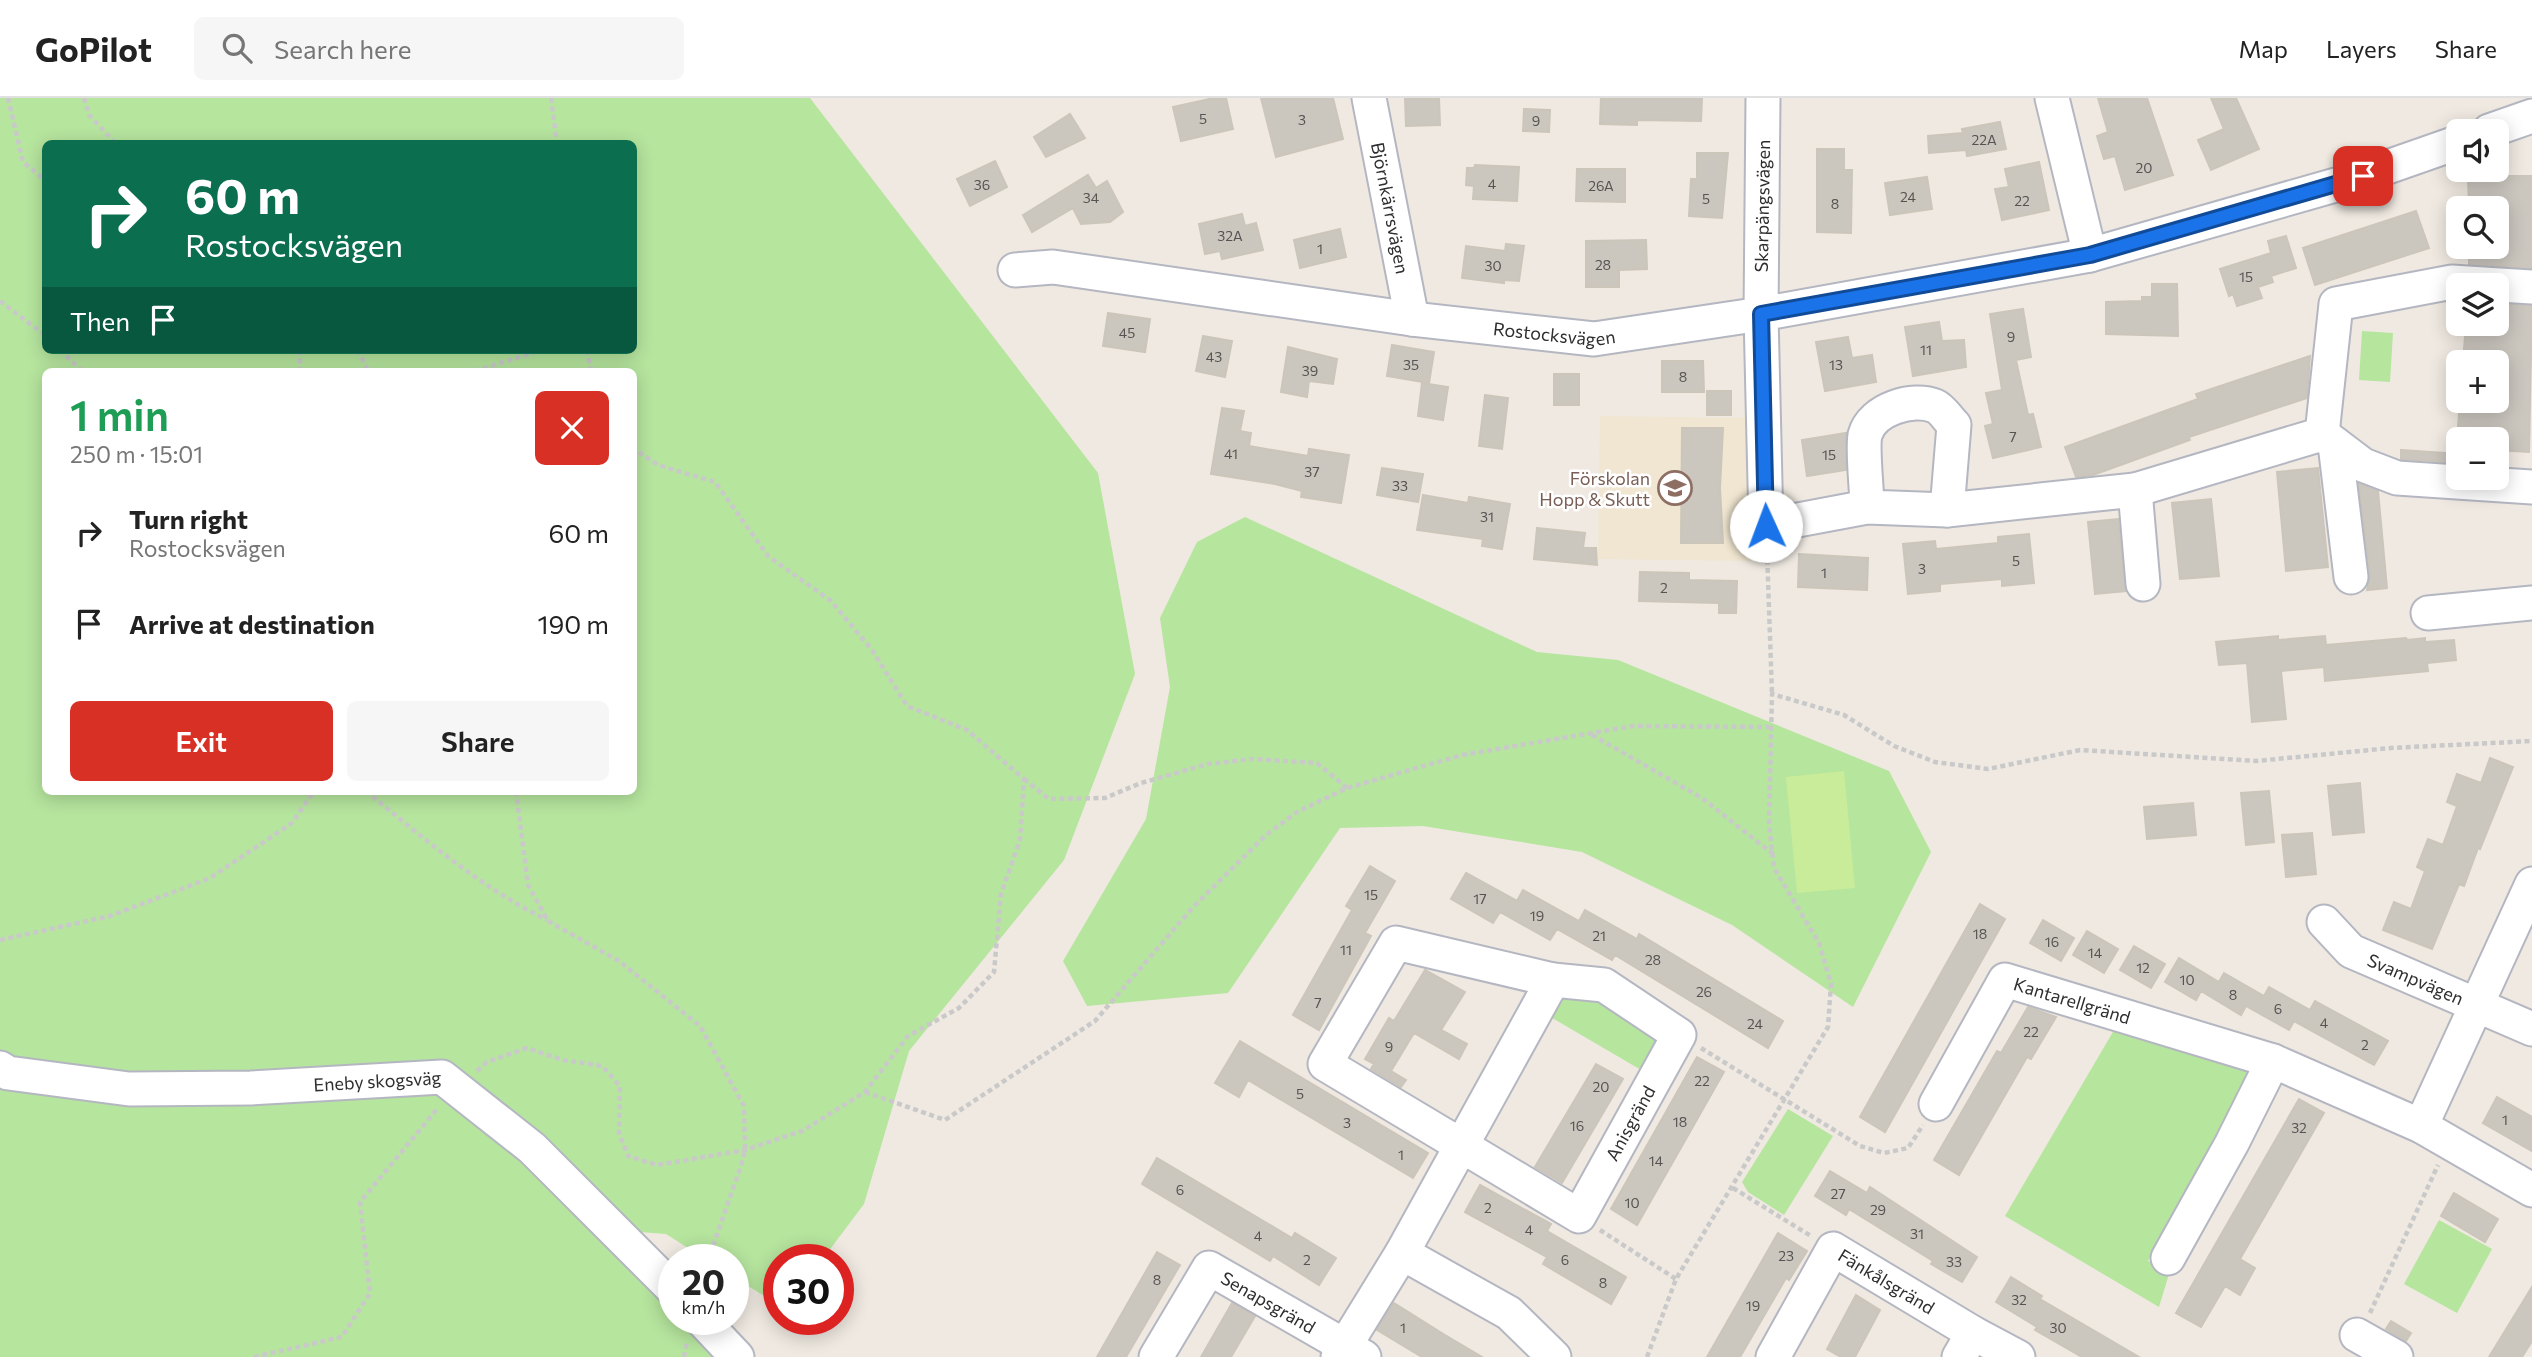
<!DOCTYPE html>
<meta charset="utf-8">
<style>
body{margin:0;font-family:Commissioner,sans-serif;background:#f6f6f6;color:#222;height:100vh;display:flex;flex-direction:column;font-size:26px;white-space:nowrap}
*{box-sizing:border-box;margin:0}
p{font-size:23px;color:#767676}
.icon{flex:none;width:38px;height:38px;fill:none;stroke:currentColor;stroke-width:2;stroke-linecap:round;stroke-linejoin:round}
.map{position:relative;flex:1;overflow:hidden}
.side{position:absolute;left:42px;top:270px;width:595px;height:427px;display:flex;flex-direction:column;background:#fff;border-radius:10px;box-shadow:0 4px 18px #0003}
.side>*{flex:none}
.guide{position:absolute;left:42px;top:42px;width:595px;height:214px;border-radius:10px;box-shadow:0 4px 18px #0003;background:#0b6e4f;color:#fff;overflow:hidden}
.buttons{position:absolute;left:2446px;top:21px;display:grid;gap:14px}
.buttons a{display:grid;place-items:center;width:63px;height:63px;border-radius:10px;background:#fff;box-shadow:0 4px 18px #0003;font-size:35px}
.speed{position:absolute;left:658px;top:1146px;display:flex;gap:14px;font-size:35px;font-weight:700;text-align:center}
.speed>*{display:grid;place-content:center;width:91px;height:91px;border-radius:50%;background:#fff;box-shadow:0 4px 18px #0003;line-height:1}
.speed small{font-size:18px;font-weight:400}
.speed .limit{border:10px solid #d22;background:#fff;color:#111}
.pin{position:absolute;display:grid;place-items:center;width:60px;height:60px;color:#fff;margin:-30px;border-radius:14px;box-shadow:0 4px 10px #0006}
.me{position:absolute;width:77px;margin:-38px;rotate:358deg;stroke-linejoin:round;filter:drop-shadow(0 0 5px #0008)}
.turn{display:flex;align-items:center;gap:24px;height:147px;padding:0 28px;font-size:32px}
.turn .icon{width:91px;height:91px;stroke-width:2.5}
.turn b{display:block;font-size:49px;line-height:60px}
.then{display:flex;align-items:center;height:66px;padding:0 28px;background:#0003;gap:14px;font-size:26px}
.round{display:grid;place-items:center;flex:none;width:74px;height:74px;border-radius:10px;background:#f6f6f6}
.summary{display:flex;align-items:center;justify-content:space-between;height:119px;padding:0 28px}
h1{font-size:42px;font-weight:600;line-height:52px;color:#1e9e55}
.cta{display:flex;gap:14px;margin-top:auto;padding:14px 28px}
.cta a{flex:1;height:80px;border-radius:10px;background:#d93025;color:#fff;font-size:28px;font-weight:600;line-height:80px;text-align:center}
.cta a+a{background:#f6f6f6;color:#222}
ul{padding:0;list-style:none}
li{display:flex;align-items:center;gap:21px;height:91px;padding:0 28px}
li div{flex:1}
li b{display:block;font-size:26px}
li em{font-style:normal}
header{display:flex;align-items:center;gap:42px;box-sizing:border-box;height:98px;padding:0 35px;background:#fff;border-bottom:2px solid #e0e0e0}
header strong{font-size:33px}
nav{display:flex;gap:38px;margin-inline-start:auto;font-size:24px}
.search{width:490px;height:63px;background:#f6f6f6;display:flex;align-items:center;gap:18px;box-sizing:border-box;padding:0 24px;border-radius:10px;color:#767676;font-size:26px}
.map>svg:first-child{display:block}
.education{fill:#f0e6d1}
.green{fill:#b6e59e;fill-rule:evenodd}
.pitch{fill:#c9ec9a}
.building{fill:#cbc7bf;stroke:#cbc5ba;stroke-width:2}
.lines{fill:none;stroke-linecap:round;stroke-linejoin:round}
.minor-casing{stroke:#b4b7c1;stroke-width:37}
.path{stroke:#c9c9c9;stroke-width:4.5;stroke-dasharray:5 3.5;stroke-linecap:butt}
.minor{stroke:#fff;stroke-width:33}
.route-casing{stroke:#114b97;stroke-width:18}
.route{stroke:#1a73e8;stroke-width:12}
.labels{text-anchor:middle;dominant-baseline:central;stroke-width:5;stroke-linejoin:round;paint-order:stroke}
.number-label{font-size:14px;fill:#555452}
.street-label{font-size:18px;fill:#2e2e2e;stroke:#fff}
.education-label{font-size:18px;fill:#785e54;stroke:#fff;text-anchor:end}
</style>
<header>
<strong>GoPilot</strong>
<div class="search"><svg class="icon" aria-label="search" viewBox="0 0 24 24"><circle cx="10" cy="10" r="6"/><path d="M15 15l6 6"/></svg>Search here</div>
<nav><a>Map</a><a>Layers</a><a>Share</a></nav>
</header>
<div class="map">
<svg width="2532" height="1259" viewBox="0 0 2532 1259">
<rect width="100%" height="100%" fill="#efe9e1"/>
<path class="education" d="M1600,318L1753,320L1751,463L1598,461Z"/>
<path class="green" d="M0,0H810L1098,375L1135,576L1064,762L909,953L864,1106L822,1162H779V1207L733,1179V1162H707L666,1136L600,1131L674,1207V1222H688L724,1259H0ZM46,46H634V252H46ZM46,273H634V693H46Z
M2362,233L2393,235L2390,284L2359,282Z
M1245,419L1537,554L1618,562L1889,673L1931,754L1853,909L1732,827L1582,754L1423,728L1340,730L1228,895L1087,908L1063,863L1146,721L1170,589L1160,520L1197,444Z
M1589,893L1658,938L1648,976L1542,914L1553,894Z
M2117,927L2258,958L2148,1163L2169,1176L2159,1209L2005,1118Z
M1788,1011L1833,1038L1784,1117L1748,1094L1742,1084Z
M2439,1122L2492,1151L2457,1215L2404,1186Z"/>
<path class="pitch" d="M1844,673L1855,790L1797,795L1786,679Z"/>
<path class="building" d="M1214,0H1226L1233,31L1181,43L1173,9Z
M1261,0H1333L1343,41L1276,59Z
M1405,0H1439L1440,27L1406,28Z
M1601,0H1702L1701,23L1637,22V27L1600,26Z
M2098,0H2147L2173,77L2125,92L2115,58L2104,61L2097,38L2108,34Z
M2211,0H2236L2259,51L2211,72L2198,42L2224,31Z
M1524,11L1550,12L1549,34L1523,33Z
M1070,16L1085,40L1046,59L1034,39Z
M2000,24L2006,51L1967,58L1966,52L1929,55L1928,38L1963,35L1962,31Z
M1817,51H1844V72H1852L1851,135L1817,134Z
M1697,55H1728L1722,120L1689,118L1691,81H1697Z
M995,63L1007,89L970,108L957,81Z
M2039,64L2049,112L2002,122L1995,91L2009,89L2005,71Z
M1475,67L1519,69L1517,103L1473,101L1474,88L1466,87L1467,70H1474Z
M1577,71H1625V104L1576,103Z
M1088,77L1096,90L1107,83L1123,114L1110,124L1081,126L1073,110L1032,134L1023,117Z
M2468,78H2532V170L2469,166V149H2497V110H2469Z
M1927,79L1932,111L1890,117L1885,85Z
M2416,113L2429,150L2315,187L2303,150Z
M1242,116L1245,128L1256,125L1263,152L1222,161L1220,153L1205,156L1199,126Z
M1340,131L1346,159L1300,170L1294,142Z
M2286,138L2296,170L2271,178L2273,184L2258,189L2262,200L2237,208L2233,196L2229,198L2220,171L2271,155L2268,143Z
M1646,142L1647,171L1619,172V189H1586V143Z
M1506,146L1524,148L1519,183L1504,182V185L1462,180L1466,148L1505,153Z
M2152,186H2177L2178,238L2106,236V204L2142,203V199H2152Z
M2497,206L2532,208L2529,354L2497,352V341H2457L2460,303H2497V264H2463L2466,226H2497Z
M2023,211L2031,259L2016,262L2028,317L2033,316L2041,349L1993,360L1985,328L1993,326L1986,295L2002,292L1990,216Z
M1108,215L1150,221L1145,254L1103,248Z
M1939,224L1942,243L1964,242L1966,269L1913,278L1905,229Z
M1203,238L1232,243L1225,279L1196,273Z
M1848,239L1852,260L1872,257L1876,284L1825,293L1816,244Z
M1392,247L1434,254L1429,285L1387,278Z
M1288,249L1337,261L1333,286L1309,283L1307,299L1281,294Z
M2310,258L2307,300L2189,339L2190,342L2093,377L2076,379L2065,349L2198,301L2196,296Z
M1662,263H1703L1704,294H1662Z
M1554,276H1579V307H1554Z
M1422,285L1448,289L1443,322L1418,318Z
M1707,293H1731V317H1707Z
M1485,297L1508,300L1502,351L1479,348Z
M1222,310L1244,313L1240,333L1251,335L1249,348L1308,358L1309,351L1349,357L1341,405L1301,399L1302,393L1275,386L1211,376Z
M1682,330H1723L1720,390L1723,445H1681Z
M1846,335V372L1807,378L1802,342Z
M2401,352L2459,356V365L2401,361Z
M1382,370L1423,376L1418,404L1377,397Z
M2318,370L2328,469L2286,473L2277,374Z
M2359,386L2378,393L2387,490L2367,492L2370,477Z
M1423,397L1468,405L1469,399L1510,406L1502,451L1482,448L1483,441L1417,432Z
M2211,401L2219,478L2180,481L2172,405Z
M2118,421L2126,493L2095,496L2088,424Z
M1537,430L1585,435L1583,450H1596L1597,467L1534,461Z
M2029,436L2034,485L2002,488V481L1940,486V493L1908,496L1903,446L1935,443L1936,451L1998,445V439Z
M1799,456L1868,460L1867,492L1798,489Z
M1640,474L1689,475V482L1737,483L1736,515H1719V505L1639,503Z
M2278,538V542L2325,538L2326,547L2406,540L2407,542L2425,540V544L2454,542L2456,562L2427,565L2428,573L2325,583L2324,569L2281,573L2286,621L2252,624L2247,565L2219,567L2216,544Z
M2490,660L2513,669L2480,751L2478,750L2464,788L2459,786L2432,851L2383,832L2394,804L2411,811L2425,773L2417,769L2428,741L2443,747L2457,708L2447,704L2457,676L2481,685Z
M2360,685L2364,734L2333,737L2328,688Z
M2269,693L2274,744L2246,747L2241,695Z
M2193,705L2196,737L2147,741L2144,709Z
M2312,735L2316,776L2286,779L2282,737Z
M1370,768L1395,783L1365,835L1371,838L1319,932L1293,917L1352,812L1346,808Z
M1466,775L1517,803L1523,792L1579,823L1585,812L1637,841L1639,836L1783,923L1768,950L1615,857L1612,862L1557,831L1550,842L1500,814L1493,825L1451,801Z
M1980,806L2005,821L1885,1034L1860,1019Z
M2043,822L2074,840L2061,863L2030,845Z
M2087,833L2118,851L2104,875L2073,857Z
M2134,848L2165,866L2151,890L2120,872Z
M2179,860L2219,884L2224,875L2264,898L2269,889L2310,912L2315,903L2388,943L2374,967L2294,923L2289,932L2246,908L2241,917L2201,893L2196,902L2165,884Z
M1425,872L1465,894L1441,932L1467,946L1459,961L1414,935L1391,973L1406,982L1401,989L1371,971L1374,966L1365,961L1389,920L1394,923Z
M2028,909L2056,919L2031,961L2027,959L1959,1077L1934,1062L1997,953L2001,955Z
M1240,943L1428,1055L1413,1080L1248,982L1239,999L1215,985Z
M1697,959L1724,974L1637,1127L1611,1111Z
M1596,966L1623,981L1562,1085L1535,1069Z
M2497,999L2532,1019V1053L2483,1025Z
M2299,1001L2324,1015L2240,1161L2255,1170L2240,1197L2225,1188L2201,1229L2176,1215Z
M1157,1060L1292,1140L1295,1135L1336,1160L1319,1187L1273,1158L1270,1163L1142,1086Z
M1830,1073L1867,1095L1870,1089L1977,1159L1962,1184L1931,1166L1933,1163L1849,1111L1846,1117L1815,1098Z
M1480,1087L1551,1126L1547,1133L1626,1179L1611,1206L1543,1166L1547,1159L1465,1114Z
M2454,1095L2498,1121L2485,1144L2441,1118Z
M1778,1135L1807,1153L1789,1182L1786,1180L1740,1259H1707Z
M1157,1154L1180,1167L1126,1259H1097Z
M2011,1179L2042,1198L2040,1201L2139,1259H2082L2035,1232L2037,1229L1996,1204Z
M2532,1189V1243L2522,1259H2489Z
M1856,1197L1880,1212L1855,1259H1841L1827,1251Z
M1232,1205L1255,1218L1231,1259H1201Z
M1394,1205L1445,1237L1482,1259H1422L1377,1232Z
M2391,1223L2411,1235L2406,1243L2386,1231Z"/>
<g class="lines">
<g class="minor-casing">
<g id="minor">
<path id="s1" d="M1369,0L1412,221"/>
<path d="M1763,0L1761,216L1766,428L1867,409L1947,412L1954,327C1948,321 1942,311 1935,308C1913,299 1872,311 1865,337C1862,350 1867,393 1867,409"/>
<path d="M2052,0L2090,157"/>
<path d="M2489,33L2532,18"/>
<path id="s2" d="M1015,172L1053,169L1412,221L1594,241L1761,216L2090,157L2339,86L2459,44"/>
<path d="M2322,336L2363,367L2397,380L2532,389"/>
<path d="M2335,346L2351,479"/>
<path d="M2135,392L2143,486"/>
<path d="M1947,412L2135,392L2322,336L2336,206L2452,184L2532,189"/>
<path d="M2428,515L2532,505"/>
<path id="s3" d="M2324,824L2351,853L2532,931"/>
<path d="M1396,845L1553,882L1604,887L1679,937L1579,1118L1325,966Z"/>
<path id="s4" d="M0,970L8,975L129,991L251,990L442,979L532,1050L674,1192"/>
<path id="s5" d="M1936,1006L2005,882L2273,963L2421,1028L2532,786"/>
<path d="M2421,1028L2532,1092"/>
<path d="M1402,1155L1509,1215L1554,1259"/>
<path d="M2168,1160L2232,1045L2273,963"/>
<path d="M702,1222L737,1259"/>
<path d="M1973,1235L2018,1259"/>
<path d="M2357,1237L2396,1259"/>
<path id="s6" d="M1156,1259L1209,1170L1364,1259"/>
<path d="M1338,1259L1402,1155L1553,882"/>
<path id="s7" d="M1773,1259L1833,1151L1973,1235L1959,1259"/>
</g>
</g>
<path class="path" d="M8,0L23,64L46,83
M84,0L89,17L116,46
M551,0L557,46
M0,203L46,238
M60,252L82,273
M300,252V273
M358,252L368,273
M587,252L591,273
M475,273L541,252
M1767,453L1772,596
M1592,637L1702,700L1773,756
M1024,681L1049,701L1105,700L1141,685L1208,666L1253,661L1317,665L1347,690
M366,693C423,740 480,789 547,822
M516,693L528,787L548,823L619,863L700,928L744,1008L745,1052L741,1068L708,1162
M0,842L110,818L210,780L292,725L314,693
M1701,950L1860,1048L1884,1055L1908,1050L1923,1027
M477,973L487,964L527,950L563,962L602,968L620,988L619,1035L628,1058L657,1067L745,1052L802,1033L865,994L908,938L959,910L994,874L1001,796L1020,742L1024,681L967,632L907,608L872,552L831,503L768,458L715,384L658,367L634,351
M865,994L945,1022L1095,923L1194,808L1266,737L1297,714L1347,690L1462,657L1633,628L1772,629
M1733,1090L1811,1138
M1600,1132L1676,1181
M2370,1215L2438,1067
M254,1259L342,1239L370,1195L360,1104L438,1010
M684,1259L687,1243
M1647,1259L1676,1181L1828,929L1831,886L1819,845L1774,770L1769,726L1772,596L1844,617L1894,648L1935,664L1988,671L2080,652L2256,663L2391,650L2532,643"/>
<use href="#minor" class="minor"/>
</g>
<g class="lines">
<g class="route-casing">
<path id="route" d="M1766,428L1761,216L2090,157L2363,78"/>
</g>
<use href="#route" class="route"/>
</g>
<defs>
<g id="school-ring" transform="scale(1.75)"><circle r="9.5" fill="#fff" stroke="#8d6e63" stroke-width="1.5"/><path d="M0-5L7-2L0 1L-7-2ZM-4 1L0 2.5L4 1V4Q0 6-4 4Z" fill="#8d6e63"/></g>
</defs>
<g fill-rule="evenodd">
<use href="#school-ring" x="1675" y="390"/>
</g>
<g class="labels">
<g class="number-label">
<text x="1203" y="20">5</text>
<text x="1302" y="21">3</text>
<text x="1536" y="22">9</text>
<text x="1984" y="41">22A</text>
<text x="2144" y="69">20</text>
<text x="1492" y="85">4</text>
<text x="982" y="86">36</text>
<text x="1601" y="87">26A</text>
<text x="1908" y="98">24</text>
<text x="1091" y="99">34</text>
<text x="1706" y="100">5</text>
<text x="2022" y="102">22</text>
<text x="1835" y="105">8</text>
<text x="1230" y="137">32A</text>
<text x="1320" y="150">1</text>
<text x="1603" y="166">28</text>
<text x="1493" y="167">30</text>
<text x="2246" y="178">15</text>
<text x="1127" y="234">45</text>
<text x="2011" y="238">9</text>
<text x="1926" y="251">11</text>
<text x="1214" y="258">43</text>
<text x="1411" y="266">35</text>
<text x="1836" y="266">13</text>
<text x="1310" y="272">39</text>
<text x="1683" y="278">8</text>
<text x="2013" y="338">7</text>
<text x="1231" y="355">41</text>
<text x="1829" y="356">15</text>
<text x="1312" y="373">37</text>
<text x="1400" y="387">33</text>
<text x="1487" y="418">31</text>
<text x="2016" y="462">5</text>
<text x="1922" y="470">3</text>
<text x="1824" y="474">1</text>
<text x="1664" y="489">2</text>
<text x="1371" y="796">15</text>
<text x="1480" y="800">17</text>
<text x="1537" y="817">19</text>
<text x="1980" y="835">18</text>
<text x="1599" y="837">21</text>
<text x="2052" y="843">16</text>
<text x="1346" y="851">11</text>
<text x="2095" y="854">14</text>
<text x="1653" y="861">28</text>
<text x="2143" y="869">12</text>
<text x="2187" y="881">10</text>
<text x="1704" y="893">26</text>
<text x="2233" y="896">8</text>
<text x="1318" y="904">7</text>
<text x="2278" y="910">6</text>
<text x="2324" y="924">4</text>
<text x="1755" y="925">24</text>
<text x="2031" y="933">22</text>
<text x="2365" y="946">2</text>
<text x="1389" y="948">9</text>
<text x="1702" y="982">22</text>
<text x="1601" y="988">20</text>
<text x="1300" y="995">5</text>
<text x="2505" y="1021">1</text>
<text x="1680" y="1023">18</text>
<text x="1347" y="1024">3</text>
<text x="1577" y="1027">16</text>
<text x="2299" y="1029">32</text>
<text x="1401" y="1056">1</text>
<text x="1656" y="1062">14</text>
<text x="1180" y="1091">6</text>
<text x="1838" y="1095">27</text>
<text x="1632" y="1104">10</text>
<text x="1488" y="1109">2</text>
<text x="1878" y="1111">29</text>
<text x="1529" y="1131">4</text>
<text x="1917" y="1135">31</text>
<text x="1258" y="1137">4</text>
<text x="1786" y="1157">23</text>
<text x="1307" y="1161">2</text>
<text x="1565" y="1161">6</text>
<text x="1954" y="1163">33</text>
<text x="1157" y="1181">8</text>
<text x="1603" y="1184">8</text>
<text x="2019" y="1201">32</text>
<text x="1753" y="1207">19</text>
<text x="1403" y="1229">1</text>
<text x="2058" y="1229">30</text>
</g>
<g class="street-label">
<text transform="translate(1762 108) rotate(-89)">Skarpängsvägen</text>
<text stroke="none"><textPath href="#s1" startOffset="112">Björnkärrsvägen</textPath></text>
<text stroke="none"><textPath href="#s2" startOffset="544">Rostocksvägen</textPath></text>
<text stroke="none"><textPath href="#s3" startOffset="110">Svampvägen</textPath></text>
<text stroke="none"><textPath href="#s5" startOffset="212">Kantarellgränd</textPath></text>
<text stroke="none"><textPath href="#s4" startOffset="380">Eneby skogsväg</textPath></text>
<text transform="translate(1630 1025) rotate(-61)">Anisgränd</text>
<text stroke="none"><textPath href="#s7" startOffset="186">Fänkålsgränd</textPath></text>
<text stroke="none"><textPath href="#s6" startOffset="172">Senapsgränd</textPath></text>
</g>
<g class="education-label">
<text x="1650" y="380">Förskolan<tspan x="1650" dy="21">Hopp &amp; Skutt</tspan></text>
</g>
</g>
</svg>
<div class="buttons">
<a><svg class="icon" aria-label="sound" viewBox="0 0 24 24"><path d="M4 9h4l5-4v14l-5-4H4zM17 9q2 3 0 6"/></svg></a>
<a><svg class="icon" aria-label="search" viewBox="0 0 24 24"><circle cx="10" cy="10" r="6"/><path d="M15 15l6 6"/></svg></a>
<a><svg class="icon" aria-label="layers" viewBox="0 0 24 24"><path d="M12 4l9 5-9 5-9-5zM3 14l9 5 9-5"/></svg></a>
<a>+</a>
<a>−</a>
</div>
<div class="speed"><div>20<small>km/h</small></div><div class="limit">30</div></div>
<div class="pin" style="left:2363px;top:78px;background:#d93025"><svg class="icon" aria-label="arrive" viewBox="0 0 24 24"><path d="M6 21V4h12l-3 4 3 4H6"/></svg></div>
<svg class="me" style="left:1766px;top:428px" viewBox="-20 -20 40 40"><circle r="19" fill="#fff"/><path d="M0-13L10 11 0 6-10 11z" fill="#1a73e8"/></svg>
<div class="guide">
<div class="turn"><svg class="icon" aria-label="right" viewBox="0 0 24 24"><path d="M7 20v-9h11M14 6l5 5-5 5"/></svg><div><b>60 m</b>Rostocksvägen</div></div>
<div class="then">Then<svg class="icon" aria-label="arrive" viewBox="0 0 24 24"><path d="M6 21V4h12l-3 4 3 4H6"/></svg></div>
</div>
<section class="side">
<div class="summary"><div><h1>1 min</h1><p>250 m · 15:01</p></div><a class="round" style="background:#d93025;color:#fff"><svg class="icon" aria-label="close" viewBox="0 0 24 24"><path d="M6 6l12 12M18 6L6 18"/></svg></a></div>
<ul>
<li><svg class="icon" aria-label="right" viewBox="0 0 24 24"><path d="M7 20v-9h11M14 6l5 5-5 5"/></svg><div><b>Turn right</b><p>Rostocksvägen</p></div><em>60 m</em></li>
<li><svg class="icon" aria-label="arrive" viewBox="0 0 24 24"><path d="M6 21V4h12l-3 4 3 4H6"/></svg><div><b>Arrive at destination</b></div><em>190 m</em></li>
</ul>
<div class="cta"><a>Exit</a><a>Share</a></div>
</section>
</div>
